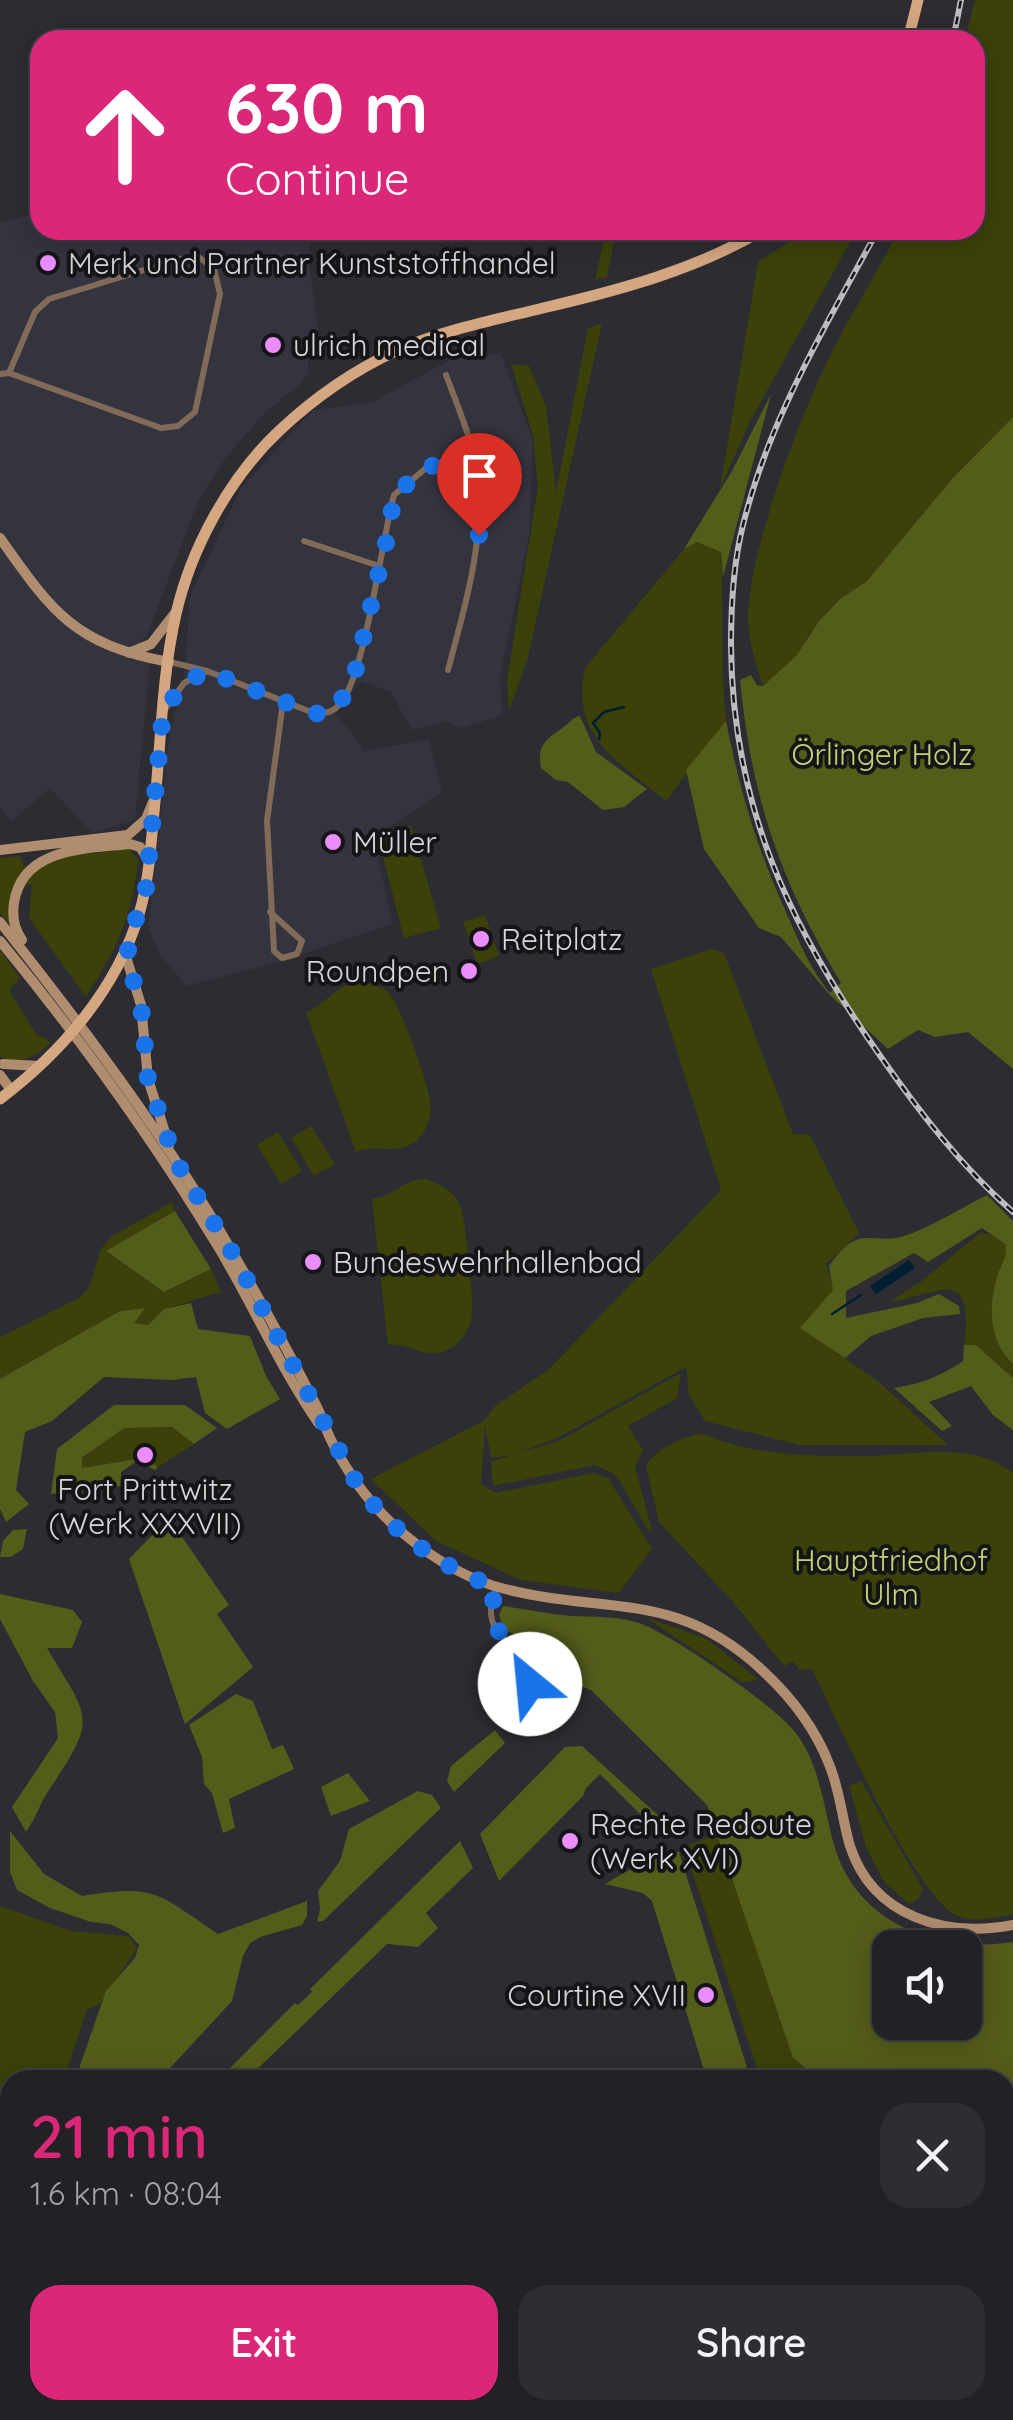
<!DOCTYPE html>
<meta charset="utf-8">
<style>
body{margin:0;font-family:Quicksand,sans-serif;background:#2e2e32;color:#f1f3f6;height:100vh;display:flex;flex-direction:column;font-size:38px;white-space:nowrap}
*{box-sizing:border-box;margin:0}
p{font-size:32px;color:#a2a3a7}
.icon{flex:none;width:55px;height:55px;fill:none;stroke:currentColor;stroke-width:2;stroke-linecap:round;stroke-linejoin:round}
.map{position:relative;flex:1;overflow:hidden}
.drawer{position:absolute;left:0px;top:2070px;width:1015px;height:350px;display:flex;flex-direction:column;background:#222126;border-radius:30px 30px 0 0;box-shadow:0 5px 25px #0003,0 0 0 2px #3f3e43}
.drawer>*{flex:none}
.top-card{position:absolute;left:30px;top:30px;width:955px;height:210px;border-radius:30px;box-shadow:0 5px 25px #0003,0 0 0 2px #3f3e43;background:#db2777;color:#fff;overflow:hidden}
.buttons{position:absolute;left:872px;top:1930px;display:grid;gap:20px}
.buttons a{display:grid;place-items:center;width:110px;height:110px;border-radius:20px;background:#222126;box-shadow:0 5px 25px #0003,0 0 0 2px #3f3e43;font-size:50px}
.pin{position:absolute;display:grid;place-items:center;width:85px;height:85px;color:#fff;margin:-102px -42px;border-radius:50% 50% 50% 0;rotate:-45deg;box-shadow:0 0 10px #0007}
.pin .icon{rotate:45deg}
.me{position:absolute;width:110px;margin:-55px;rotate:332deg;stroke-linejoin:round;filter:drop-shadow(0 0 8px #0008)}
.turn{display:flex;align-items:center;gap:35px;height:210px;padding:0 30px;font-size:45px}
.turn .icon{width:130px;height:130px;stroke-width:2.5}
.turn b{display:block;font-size:70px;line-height:85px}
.round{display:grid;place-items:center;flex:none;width:105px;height:105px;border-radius:30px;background:#2e2e32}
.summary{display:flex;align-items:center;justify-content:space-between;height:170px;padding:0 30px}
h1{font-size:60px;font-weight:600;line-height:75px;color:#db2777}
.primary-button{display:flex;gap:20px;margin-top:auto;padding:20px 30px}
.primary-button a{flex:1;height:115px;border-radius:30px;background:#db2777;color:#fff;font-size:40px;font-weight:600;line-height:115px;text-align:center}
.primary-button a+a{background:#2e2e32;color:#f1f3f6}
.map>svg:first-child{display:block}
.built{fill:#34343f}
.green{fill:#3b4109}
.forest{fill:#545c1a;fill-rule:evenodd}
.water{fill:#001f33}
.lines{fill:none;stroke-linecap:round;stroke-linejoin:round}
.stream{stroke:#001f33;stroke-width:2.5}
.street{stroke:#816b58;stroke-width:6}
.secondary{stroke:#b08d6f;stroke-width:10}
.primary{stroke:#d4a780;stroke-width:11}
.rail-casing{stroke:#bcbcc1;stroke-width:6}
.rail{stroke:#151518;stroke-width:2.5;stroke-dasharray:8;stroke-linecap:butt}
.route{stroke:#1a73e8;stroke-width:18;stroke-dasharray:0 32.4}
.poi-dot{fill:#ea8dfd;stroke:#151518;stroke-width:4}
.labels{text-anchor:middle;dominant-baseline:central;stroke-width:8;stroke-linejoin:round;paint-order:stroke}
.poi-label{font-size:30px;fill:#d7d7db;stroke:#151518;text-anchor:start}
.park-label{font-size:30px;fill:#c5d376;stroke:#151518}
</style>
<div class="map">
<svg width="1013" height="2420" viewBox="0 0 1013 2420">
<rect width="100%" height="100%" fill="#2d2c32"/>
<path class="built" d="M40,211V230H310L309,264L320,345L308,353V372L301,383L267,411L228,454L199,499L147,635L130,653L150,659L135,820L92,833L50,788L11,821L0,808V223Z
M501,354L533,441L529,535L500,677L502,715L461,728L446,721L412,730L390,691L360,681L336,713L364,751L429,739L442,792L374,837L392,924L279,962L186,986L159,953L148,926L170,729L184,683L190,596L241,488L313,410L373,402L459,355Z"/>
<path class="green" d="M975,0H1013V417L951,480L867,581L840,599L819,621L797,655L763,686C756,664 749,643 748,620C748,553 799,419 829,358C850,314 878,274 898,230H975V40H965Z
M606,230H616L607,277L595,280Z
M807,230H857L750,421L720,489L758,262Z
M602,323L528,657L509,711L507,680L538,487L533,435L511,364L529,366L546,406L556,492L588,328Z
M697,542L721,552C724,609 720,664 726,721L666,801C620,763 569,736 585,668L684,549Z
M411,825L441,928L404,938L378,837Z
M130,849L138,860C132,918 117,948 86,997L29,918L32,884L25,886L9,924L0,913V858L20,856L24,867L59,857Z
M485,915L499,956L477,964L463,922Z
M711,949L724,953L793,1134L810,1135L859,1233L826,1264L834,1290L801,1328L879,1382L948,1445H799L705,1421L689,1395L686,1367L555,1439L516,1453L557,1442L681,1373L677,1398L628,1426L643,1450L635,1467L652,1530L649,1532L619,1480L612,1473L595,1465L493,1486L491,1462L512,1455L491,1458L485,1426L481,1484L496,1493L593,1473L608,1478L652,1549L619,1593L521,1580L436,1541L371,1479L485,1420L495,1406L548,1370L721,1190L651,969Z
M0,950L20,978L9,990L36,1034L51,1042C36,1056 20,1067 0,1056Z
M360,981C370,983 380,985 388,992C401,1005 427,1081 430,1100C432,1113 429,1127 420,1137C400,1159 378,1142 356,1152L306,1012C327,1004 335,985 360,981Z
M311,1126L335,1164L314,1176L291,1138Z
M278,1132L302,1171L281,1184L257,1145Z
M423,1179C438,1182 453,1190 460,1205C466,1220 475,1306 471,1321C468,1331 462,1340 454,1346C426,1365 412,1341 388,1345L372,1199C392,1198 402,1180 423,1179Z
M172,1202L175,1211L107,1252L164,1292L211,1269L221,1292L164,1309L148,1325L133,1323L144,1308L120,1311L0,1379V1337L81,1297L90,1285L101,1249L111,1237Z
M980,1233C992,1234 1009,1238 1007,1254C1006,1261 1000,1269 998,1276C989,1307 988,1342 1013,1364V1378L976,1345H964C975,1265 939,1293 888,1303L923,1280Z
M172,1427L194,1444L158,1467L142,1458L81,1468L82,1459L123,1428Z
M704,1434C755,1456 809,1456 863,1456C913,1456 972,1440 1013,1473V1914C994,1918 971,1924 954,1914C914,1892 836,1718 812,1669L799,1670L793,1661L784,1666L734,1603L659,1522L646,1466C655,1449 685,1435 704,1434Z
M645,1617L707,1639L759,1680L742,1682Z
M861,1781L923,1889L918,1899L909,1904L884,1882L866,1847L849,1786Z
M718,1834L793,2058L820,2080H761L684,1847Z
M0,1906L71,1931L128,1936L137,1948L100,2004L87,2009L64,2080H10V2345L0,2350Z
M10,2354V2410H114L119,2420H0V2358Z
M283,2410H661L652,2420H289Z
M726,2410H770V2420H725Z"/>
<path class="forest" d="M771,394L723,577L721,552L697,542L684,549L732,471Z
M1013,417V1069L968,1032L935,1037L918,1030L888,1049L829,994L781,937L759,928L704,849L686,770L726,721C740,791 756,846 786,912C798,940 810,969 830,993L841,983C780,880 752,800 740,680L751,675L757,685L763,686L797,655L819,621L840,599L867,581L951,480Z
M580,716L596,752L647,789L624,807L603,810L568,782L556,780L541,768C536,743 548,739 566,725C570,722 574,717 580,716Z
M987,1195L1013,1221V1364C988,1342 988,1304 998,1274C1002,1262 1008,1256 1005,1244L982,1228L928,1262L914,1253L846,1291V1318L917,1303L939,1294L959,1306L960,1314L923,1318L871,1336L845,1358L800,1328L833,1290L829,1266C861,1219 871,1249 910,1234C936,1224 961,1208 987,1195Z
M175,1211L211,1269L164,1292L106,1251Z
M191,1303L198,1329L250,1336L266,1376L280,1399L227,1429L205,1413L196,1377L172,1380L104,1377L52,1421L25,1432L16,1490L29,1504L6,1522L0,1509V1379L120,1311L145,1308L134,1323L148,1325L164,1309Z
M964,1345H976L1013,1378V1430L993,1415L971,1386L929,1402L952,1426L942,1431L894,1388C921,1384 941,1376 963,1361Z
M114,1405H185L217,1428L194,1444L172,1427L124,1428L82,1458V1468L142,1458L158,1467L155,1470L137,1461L121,1472V1486L51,1494L57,1449Z
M169,1518L229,1605L217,1614L253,1667L185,1724L129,1559Z
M27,1529L23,1549L11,1557H0L3,1541L13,1530Z
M0,1594L73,1610L82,1622L72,1648H47C90,1720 98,1717 49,1790C40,1803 36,1818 26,1832L12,1807L58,1738L55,1712L33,1681L0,1619Z
M503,1606C526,1609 548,1614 571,1616C594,1617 617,1616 639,1623C670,1633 775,1706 795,1732C823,1768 823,1813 837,1854C863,1927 942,1953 1013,1942V2122L1005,2128V2080H820L793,2058L707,1805L591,1690L573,1683L543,1711L532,1701C546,1668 531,1677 564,1655L504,1630L499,1615ZM890,1948H965V2022H890Z
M236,1694L253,1701L272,1749L283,1745L294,1769L229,1799L235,1828L223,1833L212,1793L204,1784L202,1757L189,1725Z
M495,1730L505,1743L454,1792L447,1781L451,1766Z
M582,1746L661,1818L653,1827L600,1774L586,1788L583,1796L499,1881L480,1834L565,1747Z
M348,1773L370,1801L331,1816L321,1787Z
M418,1791L432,1795L441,1808L323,1921L317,1922L320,1909L318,1891L340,1861L349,1829Z
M10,1831L44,1874L82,1896C158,1884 156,1893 218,1934L307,1901V1916L302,1925L260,1937L250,1943L243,1956L232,2001L159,2080H75L106,1991L135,1958L139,1945L128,1933L110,1924L91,1922L50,1908L17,1890L10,1872Z
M460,1841L473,1868L426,1913L438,1928L418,1947L387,1944L246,2080H218L295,2003L298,2005L312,1992L310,1989Z
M660,1852H679L751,2080H707L652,1901L643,1893L605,1884Z
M1013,2130V2208L1005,2226V2136Z
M661,2410H726L725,2420H652Z
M770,2410H912L902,2420H770Z"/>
<path class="water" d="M909,1260L915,1268L876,1294L870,1286Z"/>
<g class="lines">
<path class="stream" d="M599,739L600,733L593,723L604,712L624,707
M832,1314L861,1295"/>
<path class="street" d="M0,374L9,373L161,428L178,426L195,412L220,294L214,269L200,258L180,259L49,299L35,312L9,373
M446,375C455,399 465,423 472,448C491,523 467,598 448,670
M304,541L379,566
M170,662L207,671L311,712C322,714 331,714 339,705C365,679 382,537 394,495L425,469L472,449
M164,711L184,683L207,671
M270,912L302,941L297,954L282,958L274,951L267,821L283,702
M496,1587C493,1598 489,1608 492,1620C500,1649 551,1663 521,1696
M1005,2132L1013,2126
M1005,2239L1013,2219
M1005,2269H1013
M905,2420L916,2410
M1003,2420L1013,2409"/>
<path class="secondary" d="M0,538C53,613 74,644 169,662
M129,653L151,644L175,613
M0,850L128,835L146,819L153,802
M0,922C84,1028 166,1137 234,1255C262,1303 289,1353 315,1403C321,1414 325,1427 330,1438C348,1475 372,1508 405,1535C434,1559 468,1580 505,1589C606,1615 676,1589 763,1671C791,1697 815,1728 829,1764C840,1790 842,1819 850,1846C873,1917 946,1938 1013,1925
M22,940C14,929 12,916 14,903C22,847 86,849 130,844L140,847L149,861
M0,941C80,1038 152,1138 217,1245C253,1304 280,1368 319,1424
M128,948L127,960L141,1005L148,1079L169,1145
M3,1064L39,1066
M0,1075L11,1090"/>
<path class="primary" d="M908,40L918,0
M0,1099C61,1053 117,989 139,914C150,878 151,839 155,802C161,740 162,675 176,614C191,548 230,477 279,431C314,398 354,370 398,350C444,330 494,320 543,308C620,290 695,270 763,230"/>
<g class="rail-casing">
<path id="rail" d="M953,40L961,0
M878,230C826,325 769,419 743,525C733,564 731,605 731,645C732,806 790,928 881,1057C920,1113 962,1167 1013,1212"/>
</g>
<use href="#rail" class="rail"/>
</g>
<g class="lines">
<path class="route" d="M479,535L480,499L472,449L425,469L394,495L389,530L354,677L337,708L320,714L310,712L207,671L184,683L163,712L146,888L129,941L127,960L141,1005L148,1079L175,1160L233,1254L356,1482C389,1530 441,1568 496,1587C485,1628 501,1634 528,1662L530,1684"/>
</g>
<g class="poi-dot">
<circle cx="48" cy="263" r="10"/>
<circle cx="273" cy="345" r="10"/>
<circle cx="333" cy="842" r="10"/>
<circle cx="481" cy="939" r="10"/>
<circle cx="469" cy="971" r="10"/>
<circle cx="313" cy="1262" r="10"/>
<circle cx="145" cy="1455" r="10"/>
<circle cx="570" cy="1841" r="10"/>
<circle cx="706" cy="1995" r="10"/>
</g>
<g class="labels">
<g class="poi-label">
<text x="68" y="263">Merk und Partner Kunststoffhandel</text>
<text x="293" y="345">ulrich medical</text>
<text x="353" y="842">Müller</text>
<text x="501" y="939">Reitplatz</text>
<text x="449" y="971" text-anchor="end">Roundpen</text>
<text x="333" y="1262">Bundeswehrhallenbad</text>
<text x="145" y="1489" text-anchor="middle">Fort Prittwitz<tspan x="145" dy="34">(Werk XXXVII)</tspan></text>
<text x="590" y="1824">Rechte Redoute<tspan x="590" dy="34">(Werk XVI)</tspan></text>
<text x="686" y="1995" text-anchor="end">Courtine XVII</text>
</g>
<g class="park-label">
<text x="882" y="754">Örlinger Holz</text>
<text x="891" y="1560">Hauptfriedhof<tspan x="891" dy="34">Ulm</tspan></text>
</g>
</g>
</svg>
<div class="buttons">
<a><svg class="icon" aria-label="sound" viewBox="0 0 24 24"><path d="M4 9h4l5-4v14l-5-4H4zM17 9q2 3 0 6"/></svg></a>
</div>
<div class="pin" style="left:479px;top:535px;background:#d93025"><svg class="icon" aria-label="arrive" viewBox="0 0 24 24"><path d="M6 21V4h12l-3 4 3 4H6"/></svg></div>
<svg class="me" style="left:530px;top:1684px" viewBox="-20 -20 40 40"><circle r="19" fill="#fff"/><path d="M0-13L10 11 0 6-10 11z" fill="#1a73e8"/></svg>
<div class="top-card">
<div class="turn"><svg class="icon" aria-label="ahead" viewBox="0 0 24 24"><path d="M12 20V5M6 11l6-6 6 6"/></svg><div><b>630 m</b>Continue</div></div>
</div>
<section class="drawer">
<div class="summary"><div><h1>21 min</h1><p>1.6 km · 08:04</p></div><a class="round"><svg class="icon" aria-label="close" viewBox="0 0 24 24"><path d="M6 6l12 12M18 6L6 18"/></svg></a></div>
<div class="primary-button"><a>Exit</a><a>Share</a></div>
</section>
</div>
